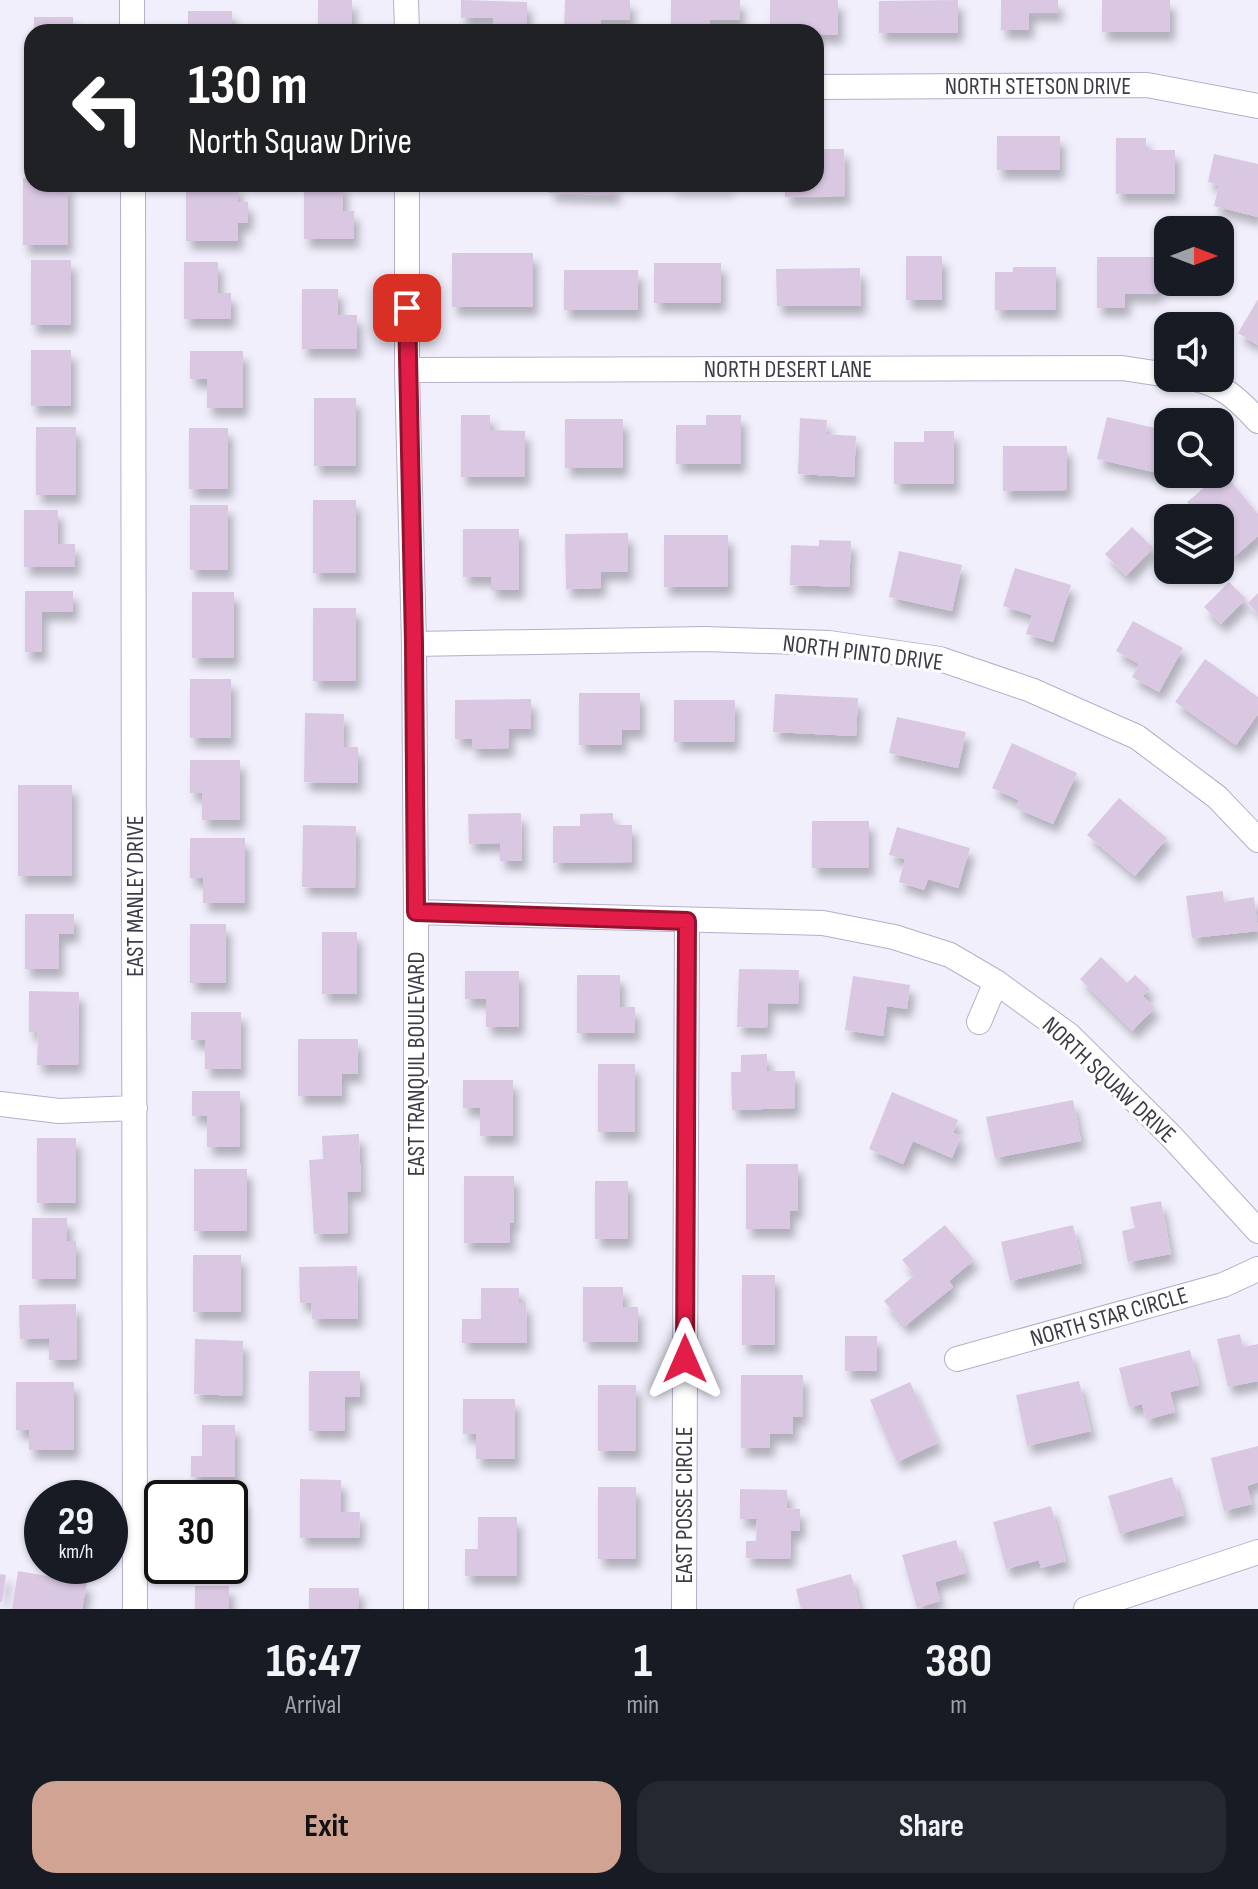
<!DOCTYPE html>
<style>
body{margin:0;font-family:"Sofia Sans Condensed",sans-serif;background:#242831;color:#f1f3f6;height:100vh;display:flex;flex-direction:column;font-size:30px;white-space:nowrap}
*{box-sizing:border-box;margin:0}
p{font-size:26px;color:#9ea1a6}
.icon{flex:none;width:44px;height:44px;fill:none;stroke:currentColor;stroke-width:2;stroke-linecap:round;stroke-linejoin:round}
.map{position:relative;height:1609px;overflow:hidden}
.sheet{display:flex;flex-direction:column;background:#171b24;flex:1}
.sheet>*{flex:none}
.guide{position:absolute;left:24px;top:24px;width:800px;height:168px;border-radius:24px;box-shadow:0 2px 6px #0004;background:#202124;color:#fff;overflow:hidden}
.needle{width:52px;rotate:90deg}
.tools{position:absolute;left:1154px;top:216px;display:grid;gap:16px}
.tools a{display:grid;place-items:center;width:80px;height:80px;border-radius:16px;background:#171b24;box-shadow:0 2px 6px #0004;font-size:40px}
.speed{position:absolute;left:24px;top:1480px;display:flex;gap:16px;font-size:40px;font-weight:700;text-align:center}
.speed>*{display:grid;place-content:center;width:104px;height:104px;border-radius:50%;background:#171b24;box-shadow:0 2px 6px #0004;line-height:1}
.speed small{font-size:20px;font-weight:400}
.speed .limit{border:4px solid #111;border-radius:12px;background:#fff;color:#111}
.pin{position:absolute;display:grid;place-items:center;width:68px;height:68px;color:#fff;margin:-34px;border-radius:16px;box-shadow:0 4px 12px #0006}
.me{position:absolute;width:88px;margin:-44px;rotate:0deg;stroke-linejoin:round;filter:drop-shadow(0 0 6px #0008)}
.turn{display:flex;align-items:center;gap:28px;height:168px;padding:0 32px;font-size:36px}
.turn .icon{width:104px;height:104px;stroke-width:2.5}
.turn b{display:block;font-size:56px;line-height:68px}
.eta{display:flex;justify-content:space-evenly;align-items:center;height:136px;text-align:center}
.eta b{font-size:48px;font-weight:700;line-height:56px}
.primary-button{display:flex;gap:16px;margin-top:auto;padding:16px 32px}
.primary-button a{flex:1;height:92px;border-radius:24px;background:#d0a393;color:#111;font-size:32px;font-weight:700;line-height:92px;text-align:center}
.primary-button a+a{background:#242831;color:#f1f3f6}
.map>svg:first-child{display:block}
.building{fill:#dac8e3;filter:url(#shadow)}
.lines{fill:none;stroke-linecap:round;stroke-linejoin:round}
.minor-casing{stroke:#b3afcc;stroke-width:26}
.minor{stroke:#fff;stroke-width:24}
.route-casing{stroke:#92132f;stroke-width:20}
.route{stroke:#e11d48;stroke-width:14}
.labels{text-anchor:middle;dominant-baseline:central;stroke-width:6;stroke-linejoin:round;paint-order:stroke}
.street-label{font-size:24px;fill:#3d3b47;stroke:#fefefe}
</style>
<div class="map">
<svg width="1258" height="1609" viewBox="0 0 1258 1609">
<defs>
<filter id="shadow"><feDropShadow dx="5" dy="9" stdDeviation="4" flood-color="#0004"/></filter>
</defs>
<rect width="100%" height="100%" fill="#f1effc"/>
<path class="building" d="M318,0H352V32H318Z
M461,0L527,2V32H493V18H461Z
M565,0H630V20H601V32H564Z
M671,0H740V20H710V32H671Z
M770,0H838V35L770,32Z
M958,0V33H879V1Z
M1001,0H1058V13H1029V30H1001Z
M1102,0H1170V32H1102Z
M188,11H232V32H188Z
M34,17H73V32H34Z
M26,99H32V146H26Z
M997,136H1060V170H997Z
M1116,138H1146V150H1175V194H1116Z
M816,149H844L845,196L785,197V184H816Z
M1214,154L1258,164V217L1214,206L1219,185L1208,182Z
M23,178H32V184H68V245H23Z
M304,184H343V211H354V239H304Z
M550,184H615V195L549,193Z
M671,184H729V188H671Z
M186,186H238V202H248V223H238V241H186Z
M452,253H533V307H452Z
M906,256H942V300H906Z
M1097,257H1158V294H1125V308H1097Z
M31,260H71V325H31Z
M184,262H218V293H231V319H184Z
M654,263H721V303H654Z
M1013,267H1056V310H995V272H1013Z
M860,268L861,306H777L776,269Z
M564,270H638V310H564Z
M302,289H338V315H357V349H302Z
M1258,299V345L1238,333Z
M31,350H71V406H31Z
M190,351H243V408H207V379H190Z
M314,398H356V466H314Z
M461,415H490V430L525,431V477H461Z
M706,415H741V464H676V425H706Z
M1107,417L1168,431L1158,473L1097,459Z
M800,418L827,420L826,434L856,436L854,477L798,474Z
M565,419H623V468H565Z
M36,427H76V495H36Z
M189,428H228V489H189Z
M924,431H954V484H894V442H924Z
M1003,446H1067V490L1003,491Z
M1223,472L1258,514V536L1234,557L1224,545L1220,548V518H1201L1187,502Z
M313,500H356V573H313Z
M190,505H228V570H190Z
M24,510H58V544H75V567H24Z
M1132,527L1153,548L1126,576L1105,554Z
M463,529H519V590H491V577H463Z
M628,533V572H601V588L566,589L565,534Z
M664,535H728V587H664Z
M819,540L851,541L849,587L790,585L791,545L819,546Z
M899,551L962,565L952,611L889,597Z
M1015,568L1071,585L1053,642L1026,634L1032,615L1003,606Z
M1229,582L1246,599L1221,624L1204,607Z
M25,591H73V612H42V652H25Z
M192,592H234V658H192Z
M1258,593V614L1248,603Z
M313,608H356V681H313Z
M1133,621L1183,648L1159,692L1132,677L1139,664L1116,651Z
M1205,659L1258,697V714L1236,745L1175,702Z
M190,679H231V738H190Z
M579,693H640V730H622V745H579Z
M775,694L858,698L856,736L773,732Z
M531,699V729H509V748L472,749V739H455V700Z
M674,700H735L734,742H674Z
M305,713L344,714L343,747H358V783L304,782Z
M897,717L966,732L958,768L889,753Z
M1012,743L1077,773L1053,824L1016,808L1019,800L992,788Z
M190,760H240V820H202V793H190Z
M18,785H72V876H18Z
M1119,798L1167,838L1135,876L1087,835Z
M521,813L522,861H500V843L469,844L468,814Z
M613,813V825H632V862L553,863V826H580V814Z
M812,821H869V868H812Z
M303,825L356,826L355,888L302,887Z
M897,827L970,848L958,888L928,879L924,890L899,882L905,859L889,855Z
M190,838H245V903H203V878H190Z
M1223,891L1224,902L1254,897L1258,931L1192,938L1186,896Z
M25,914H74V934H59V969H25Z
M190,924H226V983H190Z
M322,932H357V994H322Z
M1101,957L1127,983L1135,975L1150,989L1143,996L1155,1008L1132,1031L1080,979Z
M739,969L799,970L798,1004L768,1003L767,1028L737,1027Z
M465,971H519V1027H486V999H465Z
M577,975H620V1007H635V1033H577Z
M853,976L910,985L907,1009L887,1006L883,1036L845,1030Z
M29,991L79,992L78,1065H37L38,1032H29Z
M191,1012H241V1069H205V1040H191Z
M298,1039H358V1074H342V1096H298Z
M767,1054V1071H795V1108L732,1110L731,1072H741V1055Z
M598,1064H635V1132H598Z
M463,1080H513V1136H480V1108H463Z
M192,1091H240V1147H207V1116H192Z
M892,1092L958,1120L953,1133L961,1136L952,1158L913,1141L903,1164L869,1149Z
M1073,1100L1081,1141L995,1158L986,1117Z
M359,1134L361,1191L347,1192L348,1233L314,1234L309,1160L323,1159L322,1136Z
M37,1138H76V1203H37Z
M746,1164H798V1211H790V1229H746Z
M194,1169H247V1231H194Z
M464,1176H514V1223H510V1243H464Z
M595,1181H628V1239H595Z
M1161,1201L1171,1254L1128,1262L1122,1231L1135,1228L1130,1207Z
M32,1218H67V1241H76V1279H32Z
M945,1225L974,1260L949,1281L953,1287L905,1326L884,1301L915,1275L902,1260Z
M1073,1225L1082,1263L1010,1281L1001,1242Z
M193,1255H241V1312H193Z
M357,1266L358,1319H312L311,1303H300L299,1267Z
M742,1275H775V1345H742Z
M583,1287H623V1307H638V1342H583Z
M481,1288H519V1303H526L527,1343H462V1319H481Z
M76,1304L77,1359L49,1360V1338L20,1339L19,1305Z
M1240,1334L1243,1347L1258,1344V1381L1228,1387L1217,1339Z
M845,1336H877V1371H845Z
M195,1339L243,1341L242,1396L194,1394Z
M1190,1350L1199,1385L1170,1392L1175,1412L1146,1420L1142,1404L1129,1407L1119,1368Z
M309,1371H360V1397H345V1431H309Z
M741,1375H803L802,1417H793V1434H770V1448H741Z
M1079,1381L1091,1431L1027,1446L1016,1395Z
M16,1382H74V1450H29V1430H16Z
M910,1382L938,1443L897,1462L870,1400Z
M598,1385H636V1451H598Z
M463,1399H515V1459H476V1434H463Z
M202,1425H235V1477H191V1456H202Z
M1258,1446V1482L1247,1486L1252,1504L1224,1511L1211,1458Z
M1172,1477L1184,1515L1120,1534L1108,1496Z
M300,1479L341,1480V1512H360L359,1538H300Z
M598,1487H636V1559H598Z
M740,1489L787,1490V1508L800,1509V1531H791L790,1559L746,1558V1541H756L757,1519H740Z
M230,1498H244V1563H230Z
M1051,1506L1066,1561L1041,1568L1039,1560L1006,1569L993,1522Z
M478,1517H517V1576H465V1549H478Z
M956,1540L966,1573L935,1582L940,1601L917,1608L902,1555Z
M18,1571L87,1583L82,1609H12Z
M0,1574L6,1575L2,1602H0Z
M851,1574L860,1609H801L796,1589Z
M195,1586H229V1609H195Z
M309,1588H359V1609H309Z"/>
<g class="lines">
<g class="minor-casing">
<path id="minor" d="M132,0V32
M406,0L407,32
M816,87L1147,85L1258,106
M133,184L135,1609
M407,184V370L414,644L416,912V1609
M407,370L1122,368L1168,375
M1190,378C1220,382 1238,399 1258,421
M414,644L705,639L829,643L940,659L1031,690L1137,737L1217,797L1258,840
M416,912L823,923L894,937L950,955L996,982L1069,1035L1171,1136L1258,1231
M979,1022L996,982
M0,1104L59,1111L135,1108
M957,1359L1223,1285L1258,1269
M684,1609L687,921
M1086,1609L1258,1552"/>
</g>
<use href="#minor" class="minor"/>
</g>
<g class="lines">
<g class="route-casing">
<path id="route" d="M407,308L414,644L416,912L687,921L685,1359"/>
</g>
<use href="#route" class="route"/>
</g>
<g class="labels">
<g class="street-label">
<text x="1038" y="86">NORTH STETSON DRIVE</text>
<text x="788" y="369">NORTH DESERT LANE</text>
<text transform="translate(863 653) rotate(7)">NORTH PINTO DRIVE</text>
<text transform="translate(135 896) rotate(-90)">EAST MANLEY DRIVE</text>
<text transform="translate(416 1064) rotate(-90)">EAST TRANQUIL BOULEVARD</text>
<text transform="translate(1109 1080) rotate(43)">NORTH SQUAW DRIVE</text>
<text transform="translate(1109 1317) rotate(-16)">NORTH STAR CIRCLE</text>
<text transform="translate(684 1505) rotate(-90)">EAST POSSE CIRCLE</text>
</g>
</g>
</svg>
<div class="tools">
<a><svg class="needle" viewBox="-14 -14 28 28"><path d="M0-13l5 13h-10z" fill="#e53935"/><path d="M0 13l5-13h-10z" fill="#9ea1a6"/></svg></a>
<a><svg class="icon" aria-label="sound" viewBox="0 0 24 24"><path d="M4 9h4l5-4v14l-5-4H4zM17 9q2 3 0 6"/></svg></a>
<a><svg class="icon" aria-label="search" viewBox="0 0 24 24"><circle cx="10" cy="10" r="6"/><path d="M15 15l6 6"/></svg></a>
<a><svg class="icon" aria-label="layers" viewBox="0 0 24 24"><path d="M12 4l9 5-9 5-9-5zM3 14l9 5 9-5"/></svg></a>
</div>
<div class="speed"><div>29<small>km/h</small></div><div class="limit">30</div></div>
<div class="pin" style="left:407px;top:308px;background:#d93025"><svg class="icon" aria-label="arrive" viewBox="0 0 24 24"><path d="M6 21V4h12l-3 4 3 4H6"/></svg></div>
<svg class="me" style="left:685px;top:1359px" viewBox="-20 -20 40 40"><path d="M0-17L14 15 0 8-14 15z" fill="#e11d48" stroke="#fff" stroke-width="4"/></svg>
<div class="guide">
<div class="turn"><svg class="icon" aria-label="left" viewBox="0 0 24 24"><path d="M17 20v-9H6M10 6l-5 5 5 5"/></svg><div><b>130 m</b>North Squaw Drive</div></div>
</div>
</div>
<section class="sheet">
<div class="eta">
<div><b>16:47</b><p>Arrival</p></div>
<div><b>1</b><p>min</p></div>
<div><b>380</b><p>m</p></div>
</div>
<div class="primary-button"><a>Exit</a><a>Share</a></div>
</section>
